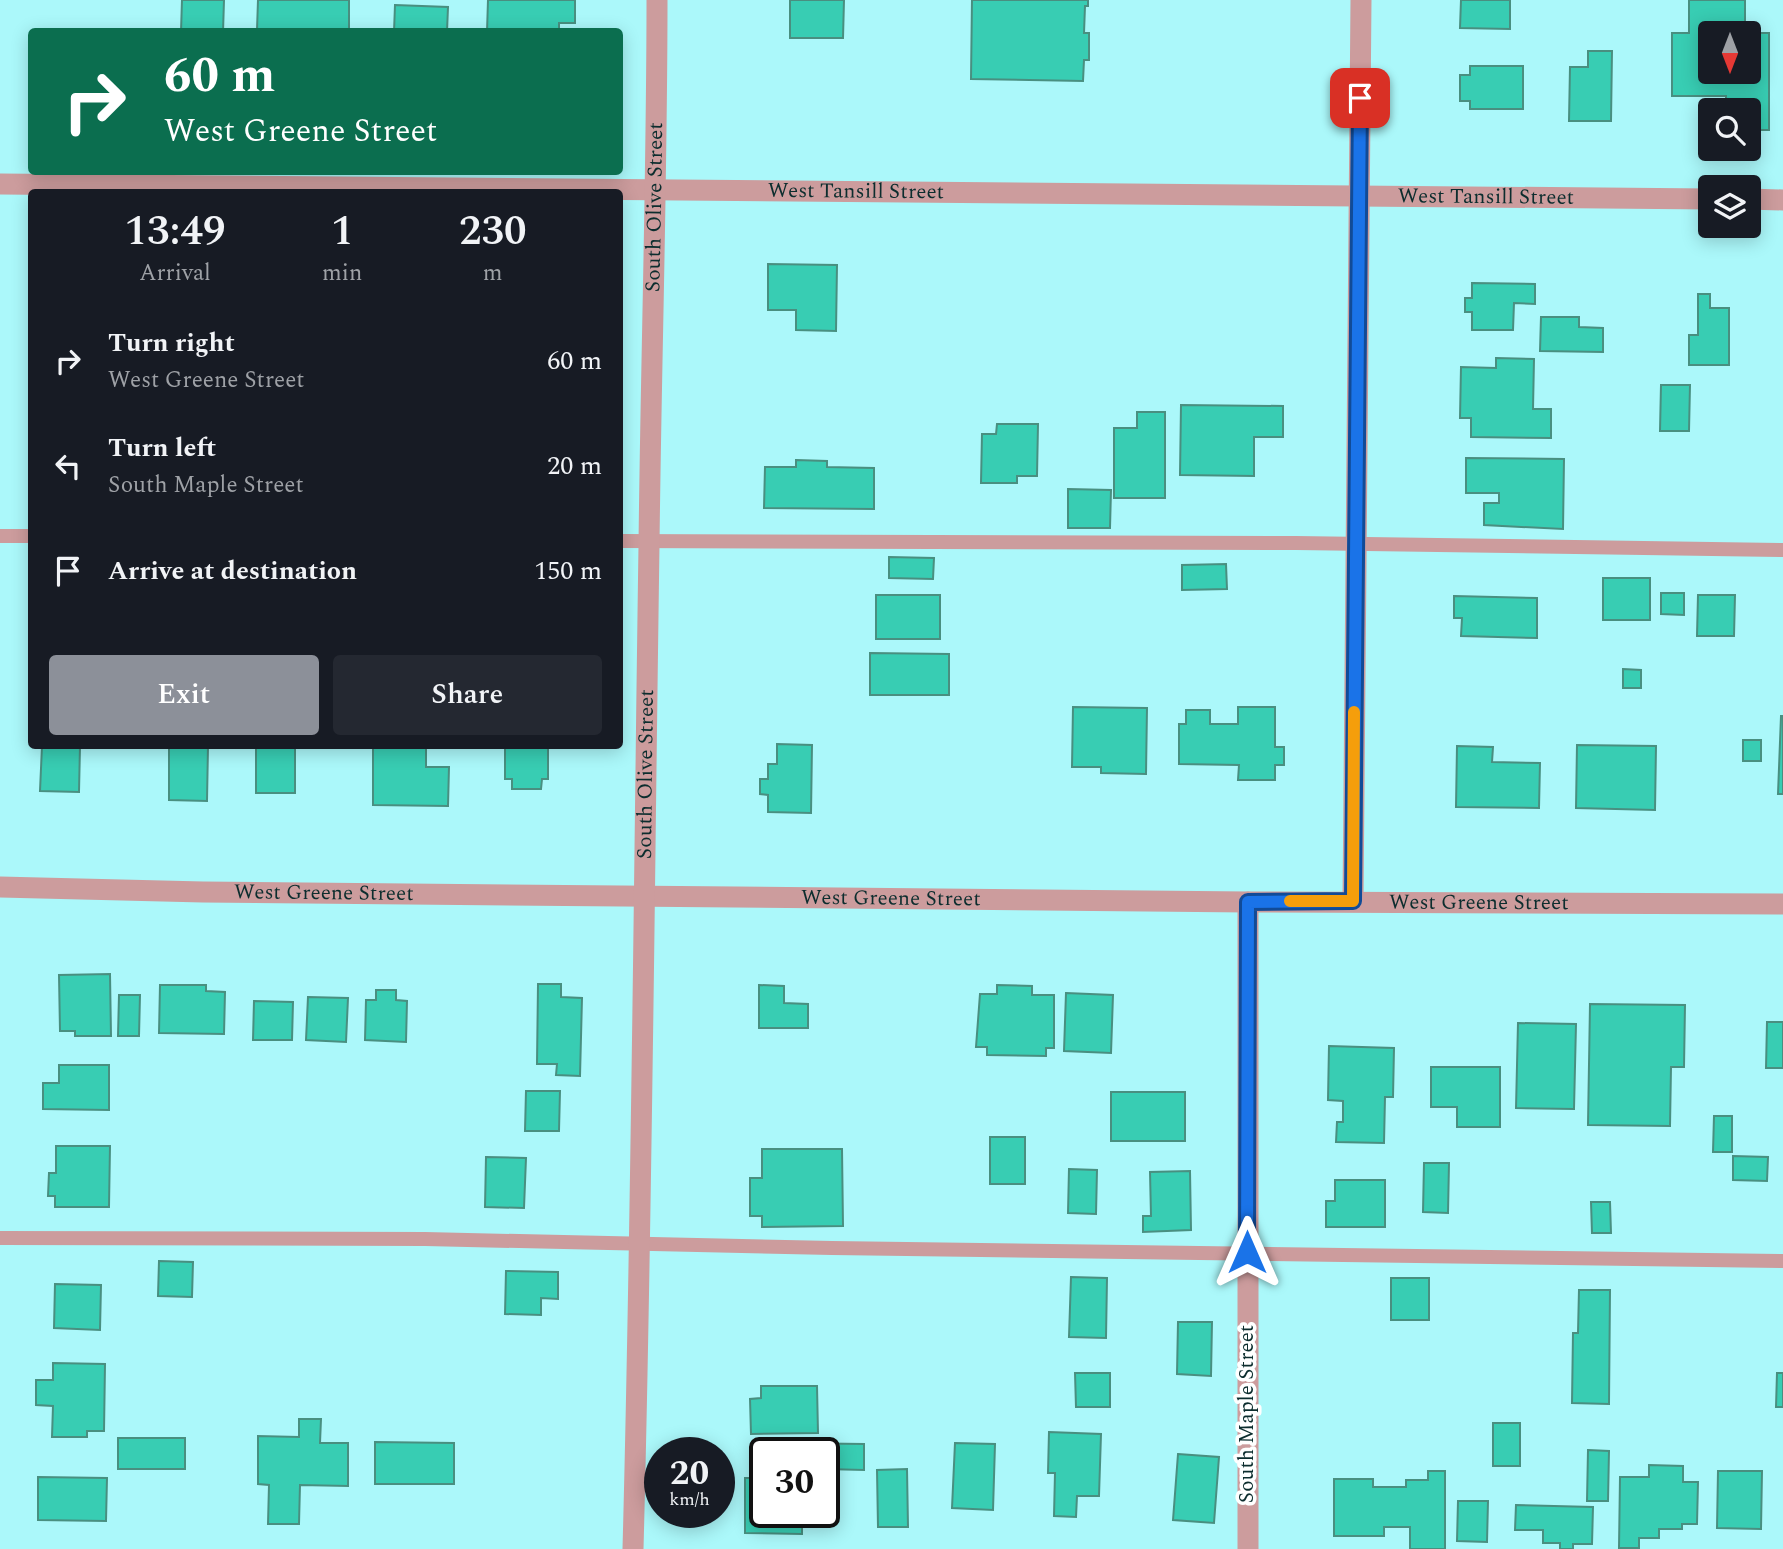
<!DOCTYPE html>
<style>
body{margin:0;font-family:Spectral,serif;background:#242831;color:#f1f3f6;height:100vh;display:flex;flex-direction:column;font-size:26px;white-space:nowrap}
*{box-sizing:border-box;margin:0}
p{font-size:23px;color:#9ea1a6}
.icon{flex:none;width:38px;height:38px;fill:none;stroke:currentColor;stroke-width:2;stroke-linecap:round;stroke-linejoin:round}
.map{position:relative;flex:1;overflow:hidden}
.drawer{position:absolute;left:28px;top:189px;width:595px;height:560px;display:flex;flex-direction:column;background:#171b24;border-radius:7px;box-shadow:0 4px 18px #0003}
.drawer>*{flex:none}
.top-card{position:absolute;left:28px;top:28px;width:595px;height:147px;border-radius:7px;box-shadow:0 4px 18px #0003;background:#0b6e4f;color:#fff;overflow:hidden}
.needle{width:46px;rotate:180deg}
.buttons{position:absolute;left:1698px;top:21px;display:grid;gap:14px}
.buttons a{display:grid;place-items:center;width:63px;height:63px;border-radius:7px;background:#171b24;box-shadow:0 4px 18px #0003;font-size:35px}
.speed{position:absolute;left:644px;top:1437px;display:flex;gap:14px;font-size:35px;font-weight:700;text-align:center}
.speed>*{display:grid;place-content:center;width:91px;height:91px;border-radius:50%;background:#171b24;box-shadow:0 4px 18px #0003;line-height:1}
.speed small{font-size:18px;font-weight:400}
.speed .limit{border:4px solid #111;border-radius:10px;background:#fff;color:#111}
.pin{position:absolute;display:grid;place-items:center;width:60px;height:60px;color:#fff;margin:-30px;border-radius:14px;box-shadow:0 4px 10px #0006}
.me{position:absolute;width:77px;margin:-38px;rotate:0deg;stroke-linejoin:round;filter:drop-shadow(0 0 5px #0008)}
.turn{display:flex;align-items:center;gap:24px;height:147px;padding:0 21px;font-size:32px}
.turn .icon{width:91px;height:91px;stroke-width:2.5}
.turn b{display:block;font-size:49px;line-height:60px}
.eta{display:flex;justify-content:space-evenly;align-items:center;height:119px;text-align:center}
.eta b{font-size:42px;font-weight:600;line-height:49px}
.primary-button{display:flex;gap:14px;margin-top:auto;padding:14px 21px}
.primary-button a{flex:1;height:80px;border-radius:7px;background:#8c9099;color:#fff;font-size:28px;font-weight:600;line-height:80px;text-align:center}
.primary-button a+a{background:#242831;color:#f1f3f6}
ul{padding:0;list-style:none}
li{display:flex;align-items:center;gap:21px;height:105px;padding:0 21px}
li div{flex:1}
li b{display:block;font-size:26px}
li em{font-style:normal}
.map>svg:first-child{display:block}
.building{fill:#38cdb3;stroke:#498f80;stroke-width:2;fill-rule:evenodd}
.lines{fill:none;stroke-linecap:round;stroke-linejoin:round}
.service{stroke:#cc9c9d;stroke-width:14}
.minor{stroke:#cc9c9d;stroke-width:21}
.route-casing{stroke:#114b97;stroke-width:18}
.route{stroke:#1a73e8;stroke-width:12}
.slow{stroke:#f59e0b;stroke-width:12}
.labels{text-anchor:middle;dominant-baseline:central;stroke-width:7;stroke-linejoin:round;paint-order:stroke}
.street-label{font-size:21px;fill:#0c2d2e;stroke:#fff}
</style>
<div class="map">
<svg width="1783" height="1549" viewBox="0 0 1783 1549">
<rect width="100%" height="100%" fill="#abf8fa"/>
<path class="building" d="M182,0H224L223,32H181Z
M258,0H349V32L257,30Z
M488,0H575V23H559V32H487Z
M790,0H844L843,38H790Z
M972,0H1088V6H1085L1084,33H1089V60H1084L1083,81L971,79Z
M1461,0H1510V29L1460,28Z
M1689,0H1745V33H1769V130H1748V110H1726V96H1672V33H1689ZM1710,33H1748V72H1710Z
M395,5L448,7L447,32H394Z
M1588,51H1612L1611,121H1569L1570,67H1588Z
M1470,66H1523V109H1470V101H1460V75H1470Z
M768,264L837,265L836,331L796,330V310H768Z
M1472,283L1535,284V304L1514,303L1513,330H1472V312H1465V298H1472Z
M1698,294H1710V308H1729V365H1689V335H1698Z
M1541,317H1579V327L1603,328V352L1540,351Z
M1496,358L1534,359L1533,409H1551V438L1471,437V418H1460L1461,367L1496,368Z
M1661,385H1690L1689,431H1660Z
M1181,405L1283,406V437H1254V476L1180,475Z
M1137,412H1165V498H1114V428H1137Z
M997,424H1038L1037,476H1017V483H981L982,434H996Z
M1466,458L1564,459L1563,529L1484,525V503H1499V493H1466Z
M796,460L827,461V467L874,468V509L764,508L765,467H796Z
M1068,489L1111,490L1110,528H1068Z
M889,557L934,558L933,579L889,578Z
M1226,564L1227,589L1182,590V565Z
M1603,578H1650V620H1603Z
M1661,593H1684V615L1661,614Z
M876,595H940V639H876Z
M1698,595H1735L1734,636H1697Z
M1454,596L1537,598V638L1461,636L1462,618H1454Z
M870,653L949,654V695H870Z
M1623,669L1641,670V688H1623Z
M1073,707L1147,708L1146,774L1101,773V767H1072Z
M1238,707H1275V747H1284V765H1275V780H1238L1239,765L1179,764V724H1186V710H1210V724H1238Z
M1781,716H1783V794H1778Z
M1743,740H1761V761H1743Z
M777,744L812,745L811,813L768,812V795L760,794V779H768V764H777Z
M1577,745L1656,746L1655,810L1576,808Z
M42,746H80L79,792L40,791Z
M169,746H208L207,801L169,800Z
M256,746H295V793H256Z
M373,746H426V767H449L448,806L373,805Z
M505,746H548V779H542L541,789H512V779H505Z
M1457,746L1493,747L1492,762L1540,763L1539,808L1456,807Z
M110,974L111,1036H75V1031H60L59,975Z
M538,984H561V997L582,998L580,1076L556,1075L557,1064H537Z
M160,985H206V991L225,992L224,1034L159,1033Z
M759,985L784,986V1003L808,1004V1028H759Z
M997,985L1032,986V995H1054V1048H1046V1056L987,1055V1047H976L980,994H997Z
M376,990H396V1000L407,1001L406,1042L365,1040L366,1000H376Z
M1066,993L1113,995L1111,1053L1064,1051Z
M119,995H140L139,1036H118Z
M308,997L348,998L346,1042L306,1040Z
M254,1001L293,1002L292,1040H253Z
M1590,1004L1685,1005L1684,1067H1671L1670,1126L1588,1125Z
M1767,1022H1783V1068H1766Z
M1518,1023L1576,1024L1574,1109L1516,1108Z
M1329,1046L1394,1048L1393,1097H1385L1384,1143L1336,1142L1337,1122H1343V1101L1328,1100Z
M59,1065H109V1110L43,1109V1083H59Z
M1431,1067H1500V1127H1457V1107H1431Z
M526,1091H560L559,1131H525Z
M1111,1092H1185V1141H1111Z
M1714,1116H1732V1152H1713Z
M990,1137H1025V1184H990Z
M56,1146H110L109,1207H55V1196H48L49,1173H56Z
M762,1149H842L843,1226L762,1227V1216H750V1178H762Z
M1733,1156L1768,1157L1767,1181L1733,1180Z
M486,1157L526,1158L524,1208L485,1207Z
M1424,1163H1449L1448,1213L1423,1212Z
M1069,1169L1097,1170L1096,1214L1068,1213Z
M1190,1171L1191,1230L1143,1232V1216H1151L1150,1172Z
M1335,1180H1385V1227H1326V1201H1335Z
M1591,1202H1610L1611,1233H1592Z
M159,1261L193,1262L192,1297L158,1296Z
M506,1271L558,1272V1299L541,1298V1315L505,1314Z
M1071,1277L1107,1278L1106,1338L1069,1337Z
M1391,1278H1429V1320H1391Z
M55,1284L101,1285L100,1330L54,1328Z
M1579,1290H1610L1609,1404L1572,1403L1573,1333H1578Z
M1178,1322H1212L1211,1376L1177,1374Z
M53,1363L105,1364L104,1431H87V1437H52L53,1406L36,1405V1380H53Z
M1075,1373H1110V1407H1076Z
M1777,1373H1783V1407H1776Z
M761,1386H817L818,1433L751,1434L750,1399L761,1398Z
M299,1419H321L320,1443H348V1486L300,1485L299,1524H268L269,1485L258,1484V1436L299,1437Z
M1493,1423H1520V1466H1493Z
M1049,1432L1101,1434L1099,1496H1077L1076,1517L1054,1516L1055,1473H1048Z
M118,1438H185V1469H118Z
M375,1442L454,1443V1484H375Z
M784,1443L864,1444V1470L825,1469L824,1490V1452H784Z
M955,1443L995,1444L993,1510L952,1508Z
M1588,1450L1609,1451L1608,1501H1587Z
M1178,1454L1219,1457L1214,1523L1173,1520Z
M1649,1465L1683,1466V1482H1698L1697,1524H1682V1529H1659V1538H1639V1548H1619L1620,1477H1649Z
M907,1469L908,1527H878L877,1470Z
M1428,1471H1445V1549H1410V1527H1384V1536H1334V1479H1373V1487H1406V1480H1428Z
M1718,1471H1762L1761,1529L1717,1528Z
M38,1477L107,1478L106,1521L38,1520Z
M745,1478H765V1512H802V1534L745,1533Z
M1458,1501H1488L1487,1542L1457,1541Z
M1516,1505L1593,1507L1592,1544H1573V1549H1560V1543H1543V1530H1515Z"/>
<g class="lines">
<path class="service" d="M0,536H32
M620,541L1296,543L1783,550
M0,1238L425,1239L832,1248L1783,1261"/>
<g class="minor">
<path id="s1" d="M0,184L1710,199"/>
<path d="M1748,199L1783,200"/>
<path id="s2" d="M0,887L203,892L1248,902L1783,904"/>
<path d="M1353,901L1361,0"/>
<path id="s3" d="M633,1549C642,1214 644,880 649,545C651,363 657,182 657,0"/>
<path d="M1248,1549V902"/>
</g>
</g>
<g class="lines">
<g class="route-casing">
<path id="route" d="M1247,1252L1248,902L1353,901L1360,98"/>
</g>
<use href="#route" class="route"/>
<path class="slow" d="M1290,901H1353L1354,712"/>
</g>
<g class="labels">
<g class="street-label">
<text stroke="none"><textPath href="#s1" startOffset="856">West Tansill Street</textPath></text>
<text stroke="none"><textPath href="#s1" startOffset="1486">West Tansill Street</textPath></text>
<text stroke="none"><textPath href="#s3" startOffset="1342">South Olive Street</textPath></text>
<text stroke="none"><textPath href="#s3" startOffset="775">South Olive Street</textPath></text>
<text stroke="none"><textPath href="#s2" startOffset="324">West Greene Street</textPath></text>
<text stroke="none"><textPath href="#s2" startOffset="891">West Greene Street</textPath></text>
<text stroke="none"><textPath href="#s2" startOffset="1479">West Greene Street</textPath></text>
<text transform="translate(1247 1414) rotate(-90)">South Maple Street</text>
</g>
</g>
</svg>
<div class="buttons">
<a><svg class="needle" viewBox="-14 -14 28 28"><path d="M0-13l5 13h-10z" fill="#e53935"/><path d="M0 13l5-13h-10z" fill="#9ea1a6"/></svg></a>
<a><svg class="icon" aria-label="search" viewBox="0 0 24 24"><circle cx="10" cy="10" r="6"/><path d="M15 15l6 6"/></svg></a>
<a><svg class="icon" aria-label="layers" viewBox="0 0 24 24"><path d="M12 4l9 5-9 5-9-5zM3 14l9 5 9-5"/></svg></a>
</div>
<div class="speed"><div>20<small>km/h</small></div><div class="limit">30</div></div>
<div class="pin" style="left:1360px;top:98px;background:#d93025"><svg class="icon" aria-label="arrive" viewBox="0 0 24 24"><path d="M6 21V4h12l-3 4 3 4H6"/></svg></div>
<svg class="me" style="left:1247px;top:1252px" viewBox="-20 -20 40 40"><path d="M0-17L14 15 0 8-14 15z" fill="#1a73e8" stroke="#fff" stroke-width="4"/></svg>
<div class="top-card">
<div class="turn"><svg class="icon" aria-label="right" viewBox="0 0 24 24"><path d="M7 20v-9h11M14 6l5 5-5 5"/></svg><div><b>60 m</b>West Greene Street</div></div>
</div>
<section class="drawer">
<div class="eta">
<div><b>13:49</b><p>Arrival</p></div>
<div><b>1</b><p>min</p></div>
<div><b>230</b><p>m</p></div>
</div>
<ul>
<li><svg class="icon" aria-label="right" viewBox="0 0 24 24"><path d="M7 20v-9h11M14 6l5 5-5 5"/></svg><div><b>Turn right</b><p>West Greene Street</p></div><em>60 m</em></li>
<li><svg class="icon" aria-label="left" viewBox="0 0 24 24"><path d="M17 20v-9H6M10 6l-5 5 5 5"/></svg><div><b>Turn left</b><p>South Maple Street</p></div><em>20 m</em></li>
<li><svg class="icon" aria-label="arrive" viewBox="0 0 24 24"><path d="M6 21V4h12l-3 4 3 4H6"/></svg><div><b>Arrive at destination</b></div><em>150 m</em></li>
</ul>
<div class="primary-button"><a>Exit</a><a>Share</a></div>
</section>
</div>
